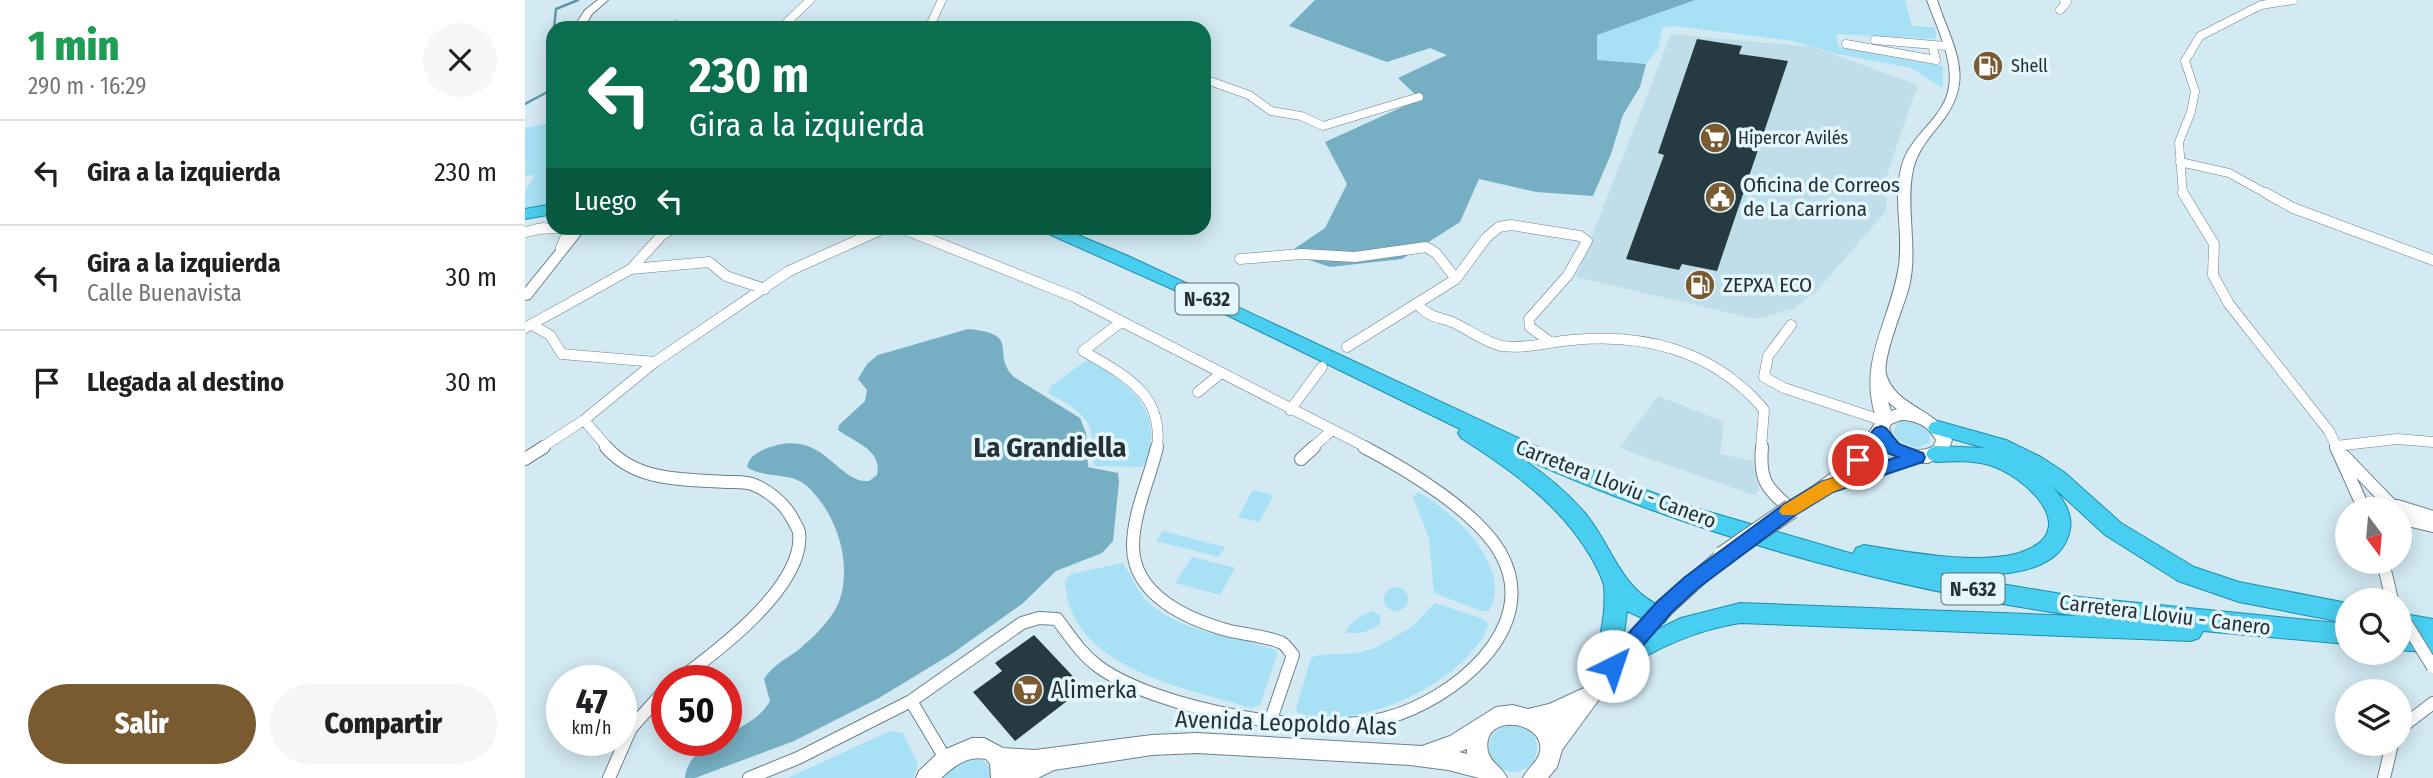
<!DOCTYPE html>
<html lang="es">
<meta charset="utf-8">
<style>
body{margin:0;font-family:"Fira Sans Condensed",sans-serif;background:#f6f6f6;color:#202124;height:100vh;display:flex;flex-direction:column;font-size:26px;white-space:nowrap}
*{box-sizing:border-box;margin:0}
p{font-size:23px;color:#757577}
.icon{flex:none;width:38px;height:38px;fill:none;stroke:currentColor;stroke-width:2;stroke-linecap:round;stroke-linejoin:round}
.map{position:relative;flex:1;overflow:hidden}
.details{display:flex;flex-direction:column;background:#fff;width:525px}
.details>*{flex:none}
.banner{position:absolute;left:21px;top:21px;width:665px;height:214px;border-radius:21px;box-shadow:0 4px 18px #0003;background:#0b6e4f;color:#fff;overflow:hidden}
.needle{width:46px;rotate:164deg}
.buttons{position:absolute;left:1810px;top:497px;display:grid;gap:14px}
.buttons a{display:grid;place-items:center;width:77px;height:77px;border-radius:50%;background:#fff;box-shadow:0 4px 18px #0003;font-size:35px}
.speed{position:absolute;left:21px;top:665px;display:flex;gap:14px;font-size:35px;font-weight:700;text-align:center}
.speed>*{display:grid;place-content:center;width:91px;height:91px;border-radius:50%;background:#fff;box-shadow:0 4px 18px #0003;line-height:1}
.speed small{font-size:18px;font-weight:400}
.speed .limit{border:10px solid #d22;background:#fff;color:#111}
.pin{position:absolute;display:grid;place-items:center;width:60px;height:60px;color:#fff;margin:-30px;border:4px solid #fff;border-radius:50%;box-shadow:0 2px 7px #0007}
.me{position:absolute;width:77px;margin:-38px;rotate:41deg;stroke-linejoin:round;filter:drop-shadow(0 0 5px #0008)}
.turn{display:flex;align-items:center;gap:24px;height:147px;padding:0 28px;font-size:32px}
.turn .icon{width:91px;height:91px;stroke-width:2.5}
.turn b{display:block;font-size:49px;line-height:60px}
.then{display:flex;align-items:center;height:66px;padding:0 28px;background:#0003;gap:14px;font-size:26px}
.round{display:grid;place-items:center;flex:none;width:74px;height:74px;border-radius:37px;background:#f6f6f6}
.summary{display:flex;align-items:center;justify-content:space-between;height:119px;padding:0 28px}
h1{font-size:42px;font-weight:800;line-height:52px;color:#1e9e55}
.primary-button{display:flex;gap:14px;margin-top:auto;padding:14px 28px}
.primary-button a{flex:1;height:80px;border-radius:42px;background:#7a5a30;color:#fff;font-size:28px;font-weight:800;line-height:80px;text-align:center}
.primary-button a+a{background:#f6f6f6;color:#202124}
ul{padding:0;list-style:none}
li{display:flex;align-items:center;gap:21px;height:105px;padding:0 28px;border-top:2px solid #e0e0e0}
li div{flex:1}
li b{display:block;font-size:26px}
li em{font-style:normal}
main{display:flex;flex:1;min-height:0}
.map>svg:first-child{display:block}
.built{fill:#bfdeea}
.green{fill:#a8e0f5}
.forest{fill:#76afc4}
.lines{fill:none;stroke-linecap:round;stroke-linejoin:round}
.stream{stroke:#5f98ac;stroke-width:2.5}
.building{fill:#263a41}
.minor-far2-casing{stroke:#6d828a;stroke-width:9}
.minor-far1-casing{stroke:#6d828a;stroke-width:11}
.minor-casing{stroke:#6d828a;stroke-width:14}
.tertiary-casing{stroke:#6d828a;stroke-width:2}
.secondary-casing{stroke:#6d828a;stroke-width:2}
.trunk-casing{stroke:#1f8eac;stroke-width:2}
.minor-far2{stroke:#fff;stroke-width:8}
.minor-far1{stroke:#fff;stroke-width:10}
.minor{stroke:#fff;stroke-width:12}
.tertiary{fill:#fff;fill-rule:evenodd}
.secondary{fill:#fff;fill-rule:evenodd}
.trunk{fill:#48cef0;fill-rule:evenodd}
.minor-bridge-casing{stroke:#6d828a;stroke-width:14;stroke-linecap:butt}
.secondary-bridge-casing{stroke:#6d828a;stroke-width:21;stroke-linecap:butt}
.minor-bridge{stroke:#fff;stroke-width:12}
.secondary-bridge{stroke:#fff;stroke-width:19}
.route{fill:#1a73e8;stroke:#114b97;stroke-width:2}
.slow{fill:#f59e0b}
.labels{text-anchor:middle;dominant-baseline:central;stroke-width:7;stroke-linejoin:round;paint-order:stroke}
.far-poi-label{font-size:18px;fill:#273034;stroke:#e4f7fe;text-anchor:start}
.shield{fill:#e4f7fe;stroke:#606c71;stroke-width:2}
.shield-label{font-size:19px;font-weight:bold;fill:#273034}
.poi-label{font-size:21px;fill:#273034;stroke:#e4f7fe;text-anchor:start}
.street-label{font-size:21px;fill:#273034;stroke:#e4f7fe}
.near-poi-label{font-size:24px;fill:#273034;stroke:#e4f7fe;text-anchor:start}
.near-street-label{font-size:24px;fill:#273034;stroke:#e4f7fe}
.district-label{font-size:28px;font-weight:bold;fill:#273034;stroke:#e4f7fe}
</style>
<main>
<section class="details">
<div class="summary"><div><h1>1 min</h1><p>290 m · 16:29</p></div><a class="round"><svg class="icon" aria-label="close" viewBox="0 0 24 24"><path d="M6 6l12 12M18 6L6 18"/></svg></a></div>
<ul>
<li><svg class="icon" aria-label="left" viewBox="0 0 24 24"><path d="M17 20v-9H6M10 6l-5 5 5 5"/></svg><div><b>Gira a la izquierda</b></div><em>230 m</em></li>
<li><svg class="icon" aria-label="left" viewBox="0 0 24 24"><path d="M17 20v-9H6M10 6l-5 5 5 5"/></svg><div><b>Gira a la izquierda</b><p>Calle Buenavista</p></div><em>30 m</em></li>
<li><svg class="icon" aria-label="arrive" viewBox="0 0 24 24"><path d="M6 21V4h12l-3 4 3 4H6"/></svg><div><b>Llegada al destino</b></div><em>30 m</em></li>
</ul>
<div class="primary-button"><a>Salir</a><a>Compartir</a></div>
</section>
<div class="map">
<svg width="1908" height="778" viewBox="0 0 1908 778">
<rect width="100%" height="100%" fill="#d3eaf3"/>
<path class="built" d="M1146,34L1288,47L1393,85L1360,180L1362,210L1290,293L1268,309L1231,319L1051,277Z
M1133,396L1199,422L1195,454L1228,461L1234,490L1229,495L1094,448Z"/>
<path class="green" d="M1170,0H1380L1387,26L1410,27L1411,39L1311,34L1314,47L1418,66V88L1386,68L1308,53L1268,41L1149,26L1138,27L1133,49L1121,64L1072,60V35Z
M28,122V205L0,210V191L10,175L0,176V128Z
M562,360C594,377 630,400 626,442C625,452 625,460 617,467L570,466C566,457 568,448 567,438C565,414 542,403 523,393L526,386Z
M1374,422C1387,420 1398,424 1405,435L1404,443L1390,448L1373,440L1368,432Z
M728,490L749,495L734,522L713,517Z
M893,492C927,510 990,568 964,611H956L909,593L904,538L888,497Z
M638,531L700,547L694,557L631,541Z
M667,557L710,568L695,595L650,583Z
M597,563C606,572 610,588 620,599C654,634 709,635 751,650L752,655L735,705L727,708C662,688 544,669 540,581L546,574Z
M859 599a12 12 0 1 1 24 0a12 12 0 1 1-24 0Z
M910,603L958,619L963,624C961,636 951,647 943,656C906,695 827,730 773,713L771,709L786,658L793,655L832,653L850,648L887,627Z
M848,611L856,616L854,626L837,633H821C822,624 839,613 848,611Z
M964 748a24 24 0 1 1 48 0a24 24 0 1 1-48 0Z
M365,731L378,733L393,764L388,778H263Z
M446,758C460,759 465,764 467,778H414L420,771Z"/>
<path class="forest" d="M790,0H1170L1072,35V60L1121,64L1115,87L1098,115L1086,154L1068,196L1011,192L954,179L935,222L877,259L805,267L763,253L800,228L822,184L800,142L895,99L873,78L922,55L905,48L862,62L764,26Z
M443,329C498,334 465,353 489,377L555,418L561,433L563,467L593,473L594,482L588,541L577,553L531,571L497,604L428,653L354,698L269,741L170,778H160C161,759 183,740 201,740V734C219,726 235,718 245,701L239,679C250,662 265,658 279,645C292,634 310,615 315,599C327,560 311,513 282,486C265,471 238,479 222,467C224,457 231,453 240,449C299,425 311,484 344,481L352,475C358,450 329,442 313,430L314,425L340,401L342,390L333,379L342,364L353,355Z"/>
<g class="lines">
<path class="stream" d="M29,28L31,9L53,0
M0,104L28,89"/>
</g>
<path class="building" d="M1172,39L1217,46L1214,54L1263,61L1192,271L1157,264L1154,270L1101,259L1139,155L1133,153Z
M509,635L559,688L490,741L448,692L477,671L470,663Z"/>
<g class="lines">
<g class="minor-far2-casing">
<path id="minor-far2" d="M1535,10L1542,2L1539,0
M150,28L152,25
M256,28L285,0
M404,28L417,0
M1350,40L1421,46
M1321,44L1411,60L1407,45
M679,79L724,95L746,111L776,116L798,126L894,97
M1655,162L1704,173L1744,195
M1658,195L1654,142L1666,112L1670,91L1660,61L1675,36L1736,5L1768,0"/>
</g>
<g class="minor-far1-casing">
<path id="minor-far1" d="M1658,193L1689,244L1688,275L1704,304L1804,431L1812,448
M1741,193L1768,208L1908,260
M376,228L549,297L843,448
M12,229L36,228L43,232L36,248
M0,232L19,228
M715,259L777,254L830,257L901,247L911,253L931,279
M106,269L184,262L201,276L240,289
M893,305C904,317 913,317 927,322C944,329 958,342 977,346C1000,349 1024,342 1047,340C1118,333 1186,350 1235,405L1239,410L1236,448
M596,322L558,351C599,375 639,393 632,448
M7,325L25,335L37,354L130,362
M1266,325L1243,356L1239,377L1259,388L1359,421
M0,328L106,269L137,235L148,228
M822,347L931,279L961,238L974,227L986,225L1055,236L1062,241L1043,275L1004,319L1005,327L1025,342
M673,392L695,374
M765,410L797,367
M59,420L83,448
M1811,446L1872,439L1908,442
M16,448L59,420L130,362L264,271L360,228
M787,448L806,431"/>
</g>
<g class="minor-casing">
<path id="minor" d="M81,447C112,482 157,479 201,482C209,482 219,481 227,484C243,490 260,504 267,518C269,522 273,528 274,532C281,586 190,653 152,681
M632,447C625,478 608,513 608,546C608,596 664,620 705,631C719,634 746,637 757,643C761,645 765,652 768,655L745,722
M1237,447C1234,480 1241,488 1266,509
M1811,447L1839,509
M1819,456L1870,509
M0,459L19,447
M776,459L789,447
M1864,508L1872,506L1908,517
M1874,518L1908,526
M1858,562L1867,600
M386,701L420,758
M1874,729L1908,703
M84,778L106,728L142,688
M224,778L273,758L386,701L497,623L514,618L532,619C545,636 556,654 574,667C634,710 789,738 861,718C925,701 1018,630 976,554C953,512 881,469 839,447
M1859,778L1867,744"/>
</g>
<g class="tertiary-casing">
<path id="tertiary" d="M73,0H83L67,14L61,24L65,28H55L51,24L60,10Z
M49,228H61L5,299L0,300V288Z"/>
</g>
<g class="secondary-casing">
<path id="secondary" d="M1402,0H1412C1428,48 1452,79 1415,124C1402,140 1390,154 1387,175C1381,212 1393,249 1384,287C1379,306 1357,358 1361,374C1370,407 1412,408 1427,440L1422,454L1403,463H1393L1312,488L1266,516L1260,514L1257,509L1260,504C1302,478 1327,462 1352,420C1331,362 1366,321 1374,265C1379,230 1366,193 1379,159C1389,133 1420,116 1424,87C1429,59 1411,26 1402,0ZM1363,402L1372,409L1366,411ZM1376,420C1392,420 1403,426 1411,440L1409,446C1392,455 1369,448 1364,428L1366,424ZM1355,445L1371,457L1335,469Z
M1198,549L1204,551L1207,556L1204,561L1146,614L1103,662L1096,665L1089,662L1086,656L1089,650L1132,602L1192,551Z
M1082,664L1089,667L1092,673L1089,679L1037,750L1032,767L1023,778H998C1002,768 1014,761 1015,751C1020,720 955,712 963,752C966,763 978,768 982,778H954L923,770L885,765L672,753L627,755L529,770L513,778H466L465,764L461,759C443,755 429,766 416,778H391L394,771L414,752L447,738H459L478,748L510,750L627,735L672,733L897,746L925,736L971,707L988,705L1003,709L1024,704L1059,688L1075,667ZM942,749V754L934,752Z"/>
</g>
<g class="trunk-casing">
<path id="trunk" d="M28,204V214L0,219V209Z
M515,228H536L603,256L1045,462L1164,506L1328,554L1331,548L1339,545C1381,552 1466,568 1504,549C1555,525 1496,474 1464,465C1448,460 1428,461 1411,462L1404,459L1401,454L1404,449L1411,446L1460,448L1406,433L1403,428L1406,423L1413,421L1481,440L1516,457L1539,472L1596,523L1669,567L1714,582L1822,603V623L1714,602L1653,581L1580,535L1527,486C1537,497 1548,514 1545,529C1536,582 1452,576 1412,573L1554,597L1822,624V644L1678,631L1674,638L1666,641L1215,623C1171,630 1128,649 1091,675C1088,677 1086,684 1084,689L1075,692L1066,689L1063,681C1072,651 1082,618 1079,586C1077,576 1071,566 1066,557C1035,504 986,470 936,438L933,433L935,429L665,297L517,231ZM993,456C1172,536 1360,588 1552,616L1215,603L1156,618L1097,647L1102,611L1132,625L1140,622L1144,615L1140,608C1095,591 1088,546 1059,512C1040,490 1017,472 993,456Z
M1874,613L1908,619V653L1874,650Z"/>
</g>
<use href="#minor-far2" class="minor-far2"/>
<use href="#minor-far1" class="minor-far1"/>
<use href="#minor" class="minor"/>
<use href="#tertiary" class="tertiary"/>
<use href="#secondary" class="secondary"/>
<use href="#trunk" class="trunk"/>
<g class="minor-bridge-casing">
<path id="minor-bridge" d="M1874,612L1908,667"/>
</g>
<g class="secondary-bridge-casing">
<path id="secondary-bridge" d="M1198,556L1266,509"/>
</g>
<use href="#minor-bridge" class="minor-bridge"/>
<use href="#secondary-bridge" class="secondary-bridge"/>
</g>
<path class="route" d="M1356,426L1361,428L1374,444L1398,453L1400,457L1398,462L1308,492L1272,514L1173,588L1146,613L1095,672L1088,674L1080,672L1078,666L1080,659L1132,602L1160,577L1259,504L1296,482L1373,457L1362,453L1355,444L1339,465H1327L1324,460L1327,456L1350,428Z"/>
<path class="slow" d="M1346,464L1352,466L1354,471L1352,475L1308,492L1270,515H1257L1254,511L1257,506L1296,482Z"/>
<defs>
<g id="fuel-disc" transform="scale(1.575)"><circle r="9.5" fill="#7a5a30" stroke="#e4f7fe"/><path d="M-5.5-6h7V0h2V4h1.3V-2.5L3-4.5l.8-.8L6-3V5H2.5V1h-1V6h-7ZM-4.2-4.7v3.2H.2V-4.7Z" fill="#fff"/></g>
<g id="supermarket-disc" transform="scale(1.575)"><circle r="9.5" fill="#7a5a30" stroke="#e4f7fe"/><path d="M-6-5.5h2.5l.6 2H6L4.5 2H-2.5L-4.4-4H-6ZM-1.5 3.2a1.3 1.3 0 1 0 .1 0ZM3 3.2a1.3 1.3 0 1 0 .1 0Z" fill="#fff"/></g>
<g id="civic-disc" transform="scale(1.575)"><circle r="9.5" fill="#7a5a30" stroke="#e4f7fe"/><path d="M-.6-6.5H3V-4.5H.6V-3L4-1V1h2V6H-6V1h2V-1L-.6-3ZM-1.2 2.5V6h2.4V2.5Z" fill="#fff"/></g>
</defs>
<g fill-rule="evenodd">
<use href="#fuel-disc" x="1463" y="66"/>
<use href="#supermarket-disc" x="1190" y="138"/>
<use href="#civic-disc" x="1195" y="197"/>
<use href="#fuel-disc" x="1175" y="285"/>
<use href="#supermarket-disc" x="503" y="690"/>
</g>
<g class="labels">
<g class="far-poi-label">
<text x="1486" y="66">Shell</text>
<text x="1213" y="138">Hipercor Avilés</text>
</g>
<g class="shield">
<rect x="650.5" y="283.5" width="63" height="31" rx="5"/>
<rect x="1416.5" y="573.5" width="63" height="31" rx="5"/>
</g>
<g class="shield-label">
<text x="682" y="299">N-632</text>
<text x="1448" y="589">N-632</text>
</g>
<g class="poi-label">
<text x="1218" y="185">Oficina de Correos<tspan x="1218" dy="24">de La Carriona</tspan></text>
<text x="1198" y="285">ZEPXA ECO</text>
</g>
<g class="street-label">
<text transform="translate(1091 484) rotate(21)">Carretera Lloviu - Canero</text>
<text transform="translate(1640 615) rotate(7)">Carretera Lloviu - Canero</text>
</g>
<g class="near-poi-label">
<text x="526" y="690">Alimerka</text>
</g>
<g class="near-street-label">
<text transform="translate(761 723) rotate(2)">Avenida Leopoldo Alas</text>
</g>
<g class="district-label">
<text x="525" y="447">La Grandiella</text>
</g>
</g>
</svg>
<div class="buttons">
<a><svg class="needle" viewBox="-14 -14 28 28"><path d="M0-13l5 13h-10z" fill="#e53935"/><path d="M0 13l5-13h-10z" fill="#757577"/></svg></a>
<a><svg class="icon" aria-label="search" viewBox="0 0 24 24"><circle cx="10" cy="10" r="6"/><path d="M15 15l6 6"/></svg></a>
<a><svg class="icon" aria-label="layers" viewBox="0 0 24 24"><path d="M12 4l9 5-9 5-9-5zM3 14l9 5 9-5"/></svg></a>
</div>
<div class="speed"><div>47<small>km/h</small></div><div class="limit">50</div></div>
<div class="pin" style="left:1333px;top:460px;background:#d93025"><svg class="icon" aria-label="arrive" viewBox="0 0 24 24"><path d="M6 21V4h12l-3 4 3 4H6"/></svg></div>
<svg class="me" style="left:1088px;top:666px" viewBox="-20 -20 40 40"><circle r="19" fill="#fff"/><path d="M0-13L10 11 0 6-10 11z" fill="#1a73e8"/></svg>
<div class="banner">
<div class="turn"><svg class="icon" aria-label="left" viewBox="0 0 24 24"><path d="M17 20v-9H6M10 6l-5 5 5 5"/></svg><div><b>230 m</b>Gira a la izquierda</div></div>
<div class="then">Luego<svg class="icon" aria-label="left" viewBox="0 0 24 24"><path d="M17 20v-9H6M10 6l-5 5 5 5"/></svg></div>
</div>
</div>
</main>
